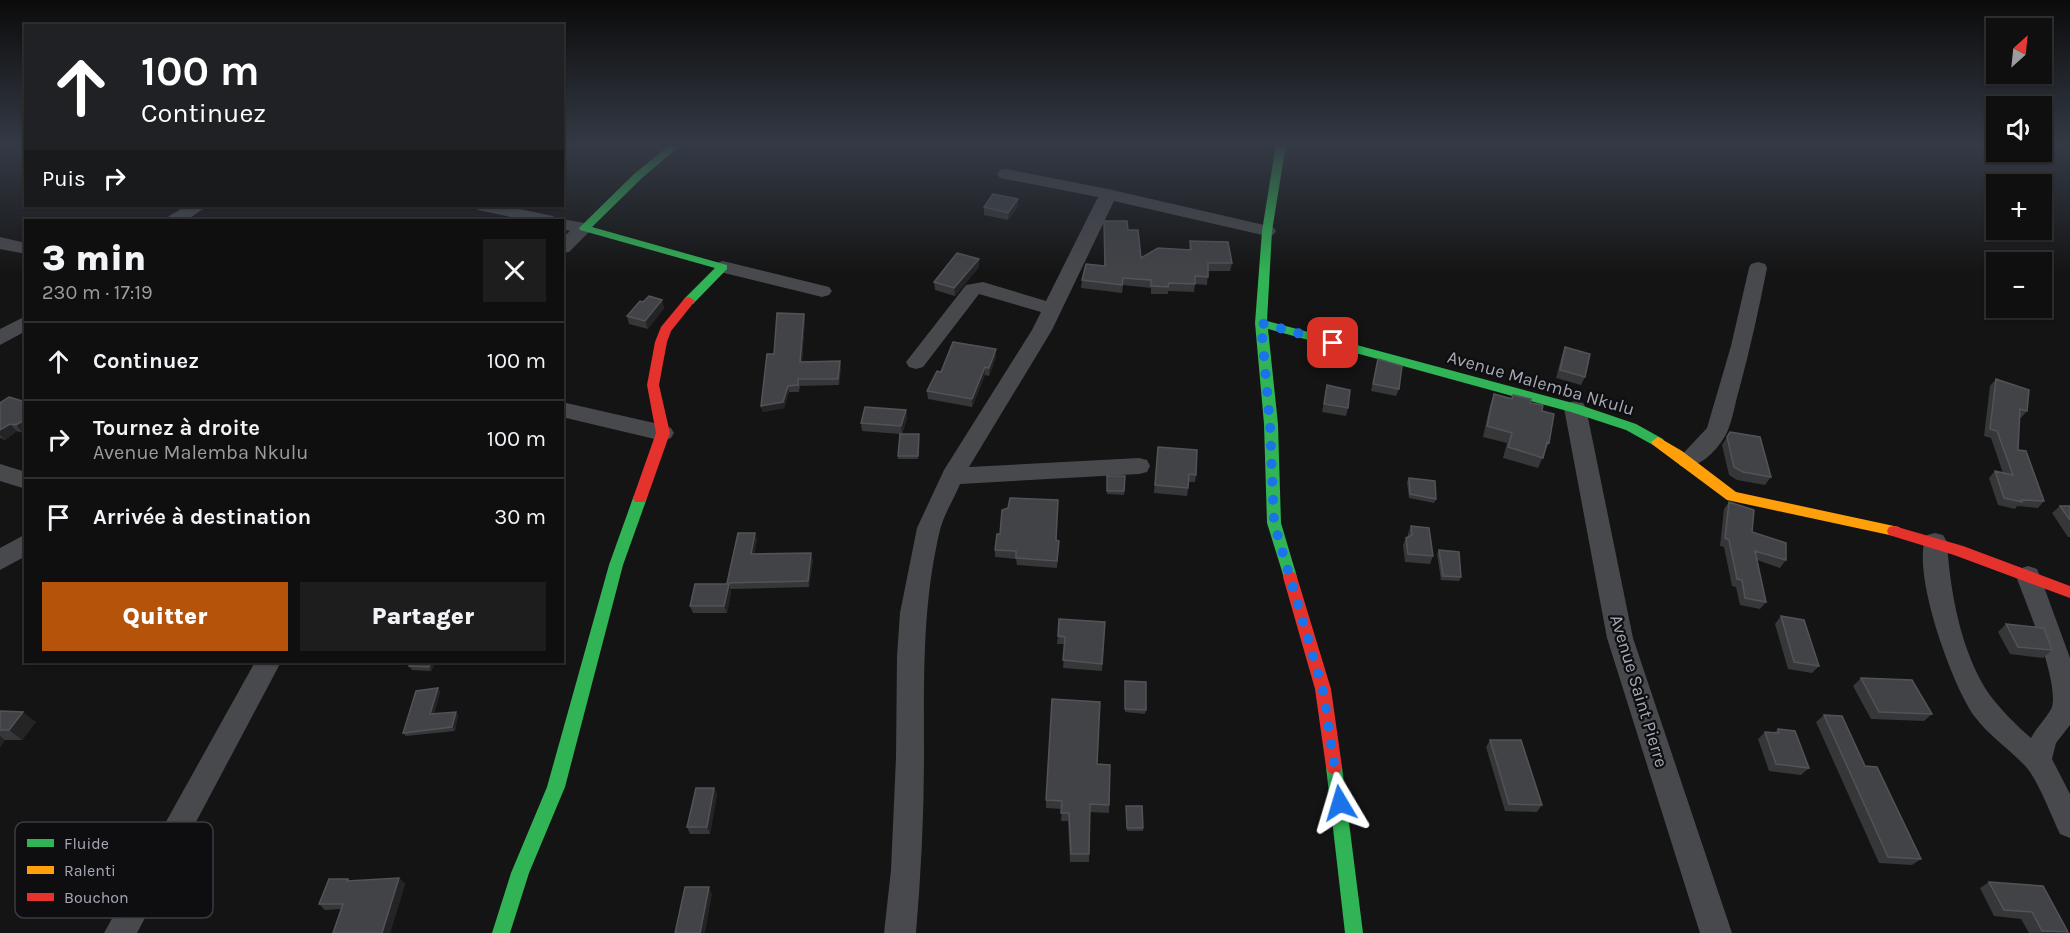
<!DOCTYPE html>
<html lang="fr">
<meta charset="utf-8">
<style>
body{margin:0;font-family:Karla,sans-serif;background:#1d1d1d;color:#f1f3f6;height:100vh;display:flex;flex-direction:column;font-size:22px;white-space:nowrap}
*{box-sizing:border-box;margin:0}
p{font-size:20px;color:#9b9c9e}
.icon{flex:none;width:33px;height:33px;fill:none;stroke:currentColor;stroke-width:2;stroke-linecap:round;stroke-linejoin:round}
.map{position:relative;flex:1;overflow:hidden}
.details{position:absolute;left:24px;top:219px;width:540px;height:444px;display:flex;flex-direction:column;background:#0f0f0f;border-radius:0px;box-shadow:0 2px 4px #0004,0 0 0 2px #2f2f2f}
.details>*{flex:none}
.hud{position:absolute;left:24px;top:24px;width:540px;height:183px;border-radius:0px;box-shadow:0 2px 4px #0004,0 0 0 2px #2f2f2f;background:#202124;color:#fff;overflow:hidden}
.needle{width:39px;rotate:27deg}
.tools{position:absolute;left:1986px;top:18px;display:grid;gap:12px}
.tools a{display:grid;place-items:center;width:66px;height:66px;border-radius:0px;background:#0f0f0f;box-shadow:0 2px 4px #0004,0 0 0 2px #2f2f2f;font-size:30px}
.pin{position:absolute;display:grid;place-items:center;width:51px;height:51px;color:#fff;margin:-26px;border-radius:12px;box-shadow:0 3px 9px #0006}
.me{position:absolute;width:66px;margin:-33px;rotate:353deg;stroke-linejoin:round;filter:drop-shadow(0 0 4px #0008)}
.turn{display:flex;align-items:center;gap:21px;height:126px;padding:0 18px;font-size:27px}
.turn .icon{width:78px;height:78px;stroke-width:2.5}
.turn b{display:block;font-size:42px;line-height:51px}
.then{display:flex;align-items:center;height:57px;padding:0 18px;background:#0003;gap:12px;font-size:22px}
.round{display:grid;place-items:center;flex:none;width:63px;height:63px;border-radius:0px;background:#1d1d1d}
.overview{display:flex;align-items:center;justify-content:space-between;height:102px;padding:0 18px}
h1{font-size:36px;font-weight:800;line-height:45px}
.action{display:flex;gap:12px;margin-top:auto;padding:12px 18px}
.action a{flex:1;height:69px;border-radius:0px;background:#b45309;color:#fff;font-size:24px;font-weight:800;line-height:69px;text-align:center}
.action a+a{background:#1d1d1d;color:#f1f3f6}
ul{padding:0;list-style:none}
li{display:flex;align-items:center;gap:18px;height:78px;padding:0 18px;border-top:2px solid #2f2f2f}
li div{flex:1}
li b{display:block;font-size:22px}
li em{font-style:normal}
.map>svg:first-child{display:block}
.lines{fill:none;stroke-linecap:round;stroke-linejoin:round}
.street{fill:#48494d;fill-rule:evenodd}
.fast{fill:#30b455;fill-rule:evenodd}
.slow{fill:#ff9f0a;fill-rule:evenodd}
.jam{fill:#e5322d;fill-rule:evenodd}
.wall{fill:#363739}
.shaded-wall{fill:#242425}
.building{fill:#424347;stroke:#525358;stroke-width:1.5}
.route{stroke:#1a73e8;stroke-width:10;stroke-dasharray:0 18}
.labels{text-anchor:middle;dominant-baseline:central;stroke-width:4.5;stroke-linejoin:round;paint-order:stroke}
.street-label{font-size:18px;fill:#a5a9b5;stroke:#0e0e10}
.key{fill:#0e0e10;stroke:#3b3c42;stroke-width:1.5}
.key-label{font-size:16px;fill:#a5a9b5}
</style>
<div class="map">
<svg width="2070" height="933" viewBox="0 0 2070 933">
<rect width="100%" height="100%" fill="#141414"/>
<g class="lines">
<path class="street" d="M1006,169L1108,189L1273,227L1276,231L1273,235L1267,236L1114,201L1052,330L969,467L1139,458L1147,460L1150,466L1147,472L1139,474L960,484C954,499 944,514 940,530C922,605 924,679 924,756C924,815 921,874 916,933H884L891,870L896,758L897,656L900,613L917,528L944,470L1032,330L1041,312L979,294L923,367L916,369L909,367L906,362L966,285L983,282L1046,301L1098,197L1000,178L997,174L1000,170Z
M186,206H207L187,220H166L169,216Z
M475,206H506L553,216L556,220L562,219L590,224L593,228L569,252L562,253V238L570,231L562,229V220H525L478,210Z
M0,237L26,243V254L0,249Z
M723,261L829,287L832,291L829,295L822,297L716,271L714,267L716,263Z
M1758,262L1765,264L1767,268C1759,309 1750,349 1739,390C1735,403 1733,418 1728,430C1721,447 1699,471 1680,466L1677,460L1707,428L1731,346L1749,268L1751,264Z
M26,316V331L0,345V329Z
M1575,401L1583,403L1586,408L1633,638L1732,933H1700L1607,638L1564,408L1567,403Z
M562,402L663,425L671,428L674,433L671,438L663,441L562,417Z
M0,464L26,472V489L0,481Z
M1935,533L1943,535L1947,542C1950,592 1961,652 1989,694C2001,710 2016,725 2031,738C2036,728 2049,715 2052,707C2059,681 2026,603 2016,576L2019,569L2028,566L2037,569L2040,576L2070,658V725L2056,743L2052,759L2070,794V838L2060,834C2052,817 2038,781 2027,768C2011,750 1990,737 1975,717C1953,688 1909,568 1927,535Z
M26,534V556L0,570V548Z
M255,662H281L137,933H104Z"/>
<path class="fast" d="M671,144H682L642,178L592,227L727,265V269L693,304L689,305L683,301L685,298L715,268L580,230L579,228L634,174Z
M1276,144H1286L1272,231L1267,321L1580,405L1636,424L1663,439L1665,442L1663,445H1653L1626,430L1571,412L1268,329L1278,424L1281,523L1297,577L1295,581L1290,583L1285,581L1267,523L1264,424L1255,323L1262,231Z
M640,493L645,494L647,498L623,565L565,787L529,873L510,933H492L511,873L547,787L609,565L633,498L635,494Z
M1334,759L1340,762L1342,767L1363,933H1345L1326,767L1328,762Z"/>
<path class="slow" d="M1658,437L1682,451L1736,492L1894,526L1899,527L1901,531L1899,535L1894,536L1727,500L1653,445L1651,442Z"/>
<path class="jam" d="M689,297L695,301L671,331L667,342L659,385L670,433L647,498L645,502H635L633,498L656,433L647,385L655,342L661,327L685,298Z
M1894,526L1963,546L2070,586V598L1954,555L1889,535L1887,531L1889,527Z
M1290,571L1295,573L1297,577L1331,689L1342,767L1340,772L1334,775L1328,772L1326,767L1315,689L1283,577L1285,573Z"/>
</g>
<path class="wall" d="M1018,206L1008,220L984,215V207Z
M1104,221L1128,230L1141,258L1189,250L1190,241L1232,263L1230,271H1208L1207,285L1195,284L1194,292L1168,291V294H1151V288L1123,285L1122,293L1081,288L1082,280L1104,266Z
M979,267L955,296L935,290L934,282Z
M662,300L664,308L648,329L629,324L627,316L643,302Z
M804,314L805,320L802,362L840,361L841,367L839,385L800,386L799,392H789L784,408L763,412L761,406L774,354Z
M1565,347L1585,377L1581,385L1556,378L1562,355Z
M996,357L989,376L985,375L972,407L928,399L927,391L941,372Z
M1378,359L1399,389L1396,396L1371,391Z
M1996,379L2027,411L2021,418L2019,417L2018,450L2044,501L2038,508L2017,506L2015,509L1998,505L1989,478L1995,471L2003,473L1991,438L1984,436L1990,386Z
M1327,385L1348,408L1346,416L1322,412Z
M1494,394L1511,398L1513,395L1530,403L1542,411L1549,443L1538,468L1503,458L1507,443L1483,437L1490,405Z
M0,403L23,433L17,431L5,440L0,438Z
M906,410L907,418L902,434H919L918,459H898V456L900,434L862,431L861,423Z
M1730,432L1771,477L1765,485L1737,480L1729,475L1722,445Z
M1157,455L1196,475L1195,482H1189L1187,496L1154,493Z
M1107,476H1125L1124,495L1107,494Z
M1409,478L1436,499L1434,503L1409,498L1407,482Z
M1729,502L1752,532L1786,560L1780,568L1757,560L1766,602L1760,609L1740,605L1736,587L1732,586L1724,547L1720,546L1724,509Z
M2060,506H2070V537H2068L2052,513Z
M1411,526L1433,556L1430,564L1405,562L1403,545L1406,538L1408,537V534Z
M757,539L754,554L813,560L809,587L730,589L731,592L727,613H693L690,606L728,584L727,583Z
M1056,540L1059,541L1057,568L1017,565L1016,559L995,557V550Z
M1439,550L1461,577L1459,581L1441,580L1437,554Z
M1781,616L1819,666L1812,673L1788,669L1775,624Z
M1105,622L1102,671L1063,668L1065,644H1057L1058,636Z
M2006,624L2052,650L2043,658L2010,654L1998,632Z
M436,662L431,671L412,670L409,666Z
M1861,678L1932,714L1924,721L1871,719L1853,686Z
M1125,685L1146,710L1145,714L1125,712Z
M438,688L440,692L434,714L458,715L455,731L406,736L403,733Z
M0,711L36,722L22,740H5L0,747Z
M1824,715L1865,766L1921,859L1912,865L1879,863L1816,722Z
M1778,729L1809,768L1801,775L1769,771L1758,739L1765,732L1774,733Z
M1490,740L1542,805L1537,812L1505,811L1486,747Z
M1097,764L1109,805V813L1090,812L1089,862H1070L1068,821H1061L1062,809L1046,808V800Z
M714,788L717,794L710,834H690L687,827Z
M1126,806L1143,828V831H1127Z
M399,878L405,884L390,933H333L341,909L325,910L319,904L351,881Z
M1989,882L2068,932L2029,933L2021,919L1994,916L1980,888Z"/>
<path class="shaded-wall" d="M1018,199V206L1008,220V213Z
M979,259V267L955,296L954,288Z
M662,300L664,308L648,329L645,321Z
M804,314L805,320L801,368L800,362Z
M996,349V357L989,376V368Z
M840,361L841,367L839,385L838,379Z
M985,367V375L972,407V399Z
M788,386L789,392L784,408L763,412L761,406Z
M906,410L907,418L902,434L901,426Z
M26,419V432L23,433L16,425Z
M10,424L17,431L5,440L0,435V430Z
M755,533L757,539L753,561L751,554Z
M811,553L813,560L809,587L808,581Z
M729,584L731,592L727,613L724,606Z
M431,662H436L431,671L429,667Z
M438,688L440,692L433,718L430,714Z
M23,712L36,722L22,740L9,730Z
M456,712L458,715L455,731L452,727Z
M0,736L5,740L0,747Z
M714,788L717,794L710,834L707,827Z
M399,878L405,884L390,933H382Z
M709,887L712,894L705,933H700Z"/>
<path class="building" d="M993,194L1018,199L1008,213L984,207Z
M1104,221H1127L1128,230H1138L1141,258L1158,248L1191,250L1190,241L1228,242L1232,263H1208V277L1195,276V284L1169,283L1168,287L1151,286V280L1123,278L1122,285L1082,280L1086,264L1105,266Z
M957,253L979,259L954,288L934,282Z
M649,296L662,300L645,321L627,316L640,301L643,302Z
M777,313L804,314L800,362L840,361L838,379H798V385L788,386L783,402L761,406L767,354H774Z
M953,342L996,349L989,368L985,367L972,399L927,391L937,371L941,372Z
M1565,347L1590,354L1585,377L1560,370Z
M1378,359L1402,366L1399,389L1373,384Z
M1996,379L2029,390L2027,411L2020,409L2018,450L2026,451L2044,501L2021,500L2022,502L2004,498L1995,471L2013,475L1997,431L1990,429Z
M1327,385L1350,390L1348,408L1324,404Z
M1494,394L1512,399L1513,395L1531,399L1530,403L1543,405L1542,411L1554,414L1549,443L1547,442L1543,458L1508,447L1512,433L1487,426Z
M9,397L26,402V419L16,425L10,424L0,430V403Z
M865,407L906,410L901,426L861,423Z
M1730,432L1760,437L1771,477L1743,472L1734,467L1727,437Z
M900,434H919L918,456H898Z
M1158,447L1197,450L1196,475L1189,474L1188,488L1155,485Z
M1107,476H1125L1124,491H1107Z
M1409,478L1435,481L1436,499L1410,494Z
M1010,498L1058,500L1056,540L1059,541L1057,561L1016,558V551L995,550L997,534H1000L1002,510L1008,508Z
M1729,502L1754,510L1752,532L1786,543V560L1755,551L1766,602L1745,598L1742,580L1737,579L1729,540L1725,538Z
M2060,506H2070V520Z
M1411,526L1429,528L1433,556L1408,554L1406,538L1412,535Z
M738,533H755L751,554L811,553L808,581L727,583Z
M1439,550L1459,552L1461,577L1443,576Z
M695,584H729L724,606H690Z
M1781,616L1804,620L1819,666L1794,662Z
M1059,619L1105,622L1102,664L1063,660L1065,637L1058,636Z
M2006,624L2044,628L2052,650L2018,647Z
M412,662H431L429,667L409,666Z
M1861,678L1912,680L1932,714L1879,712Z
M1125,681L1146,682V710L1125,709Z
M438,688L430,714L456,712L452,727L403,733L416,691Z
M1052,699L1100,702L1097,764L1110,765L1109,805L1090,804L1089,854H1071L1069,813H1061L1062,801L1046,800Z
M0,711L23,712L9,730H0Z
M1824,715L1842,716L1865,766L1877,767L1921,859L1888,857Z
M1778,729L1795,731L1809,768L1776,764L1765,732L1779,733Z
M1490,740H1521L1542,805L1509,804Z
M696,788H714L707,827H687Z
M1126,806H1142L1143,828H1127Z
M399,878L382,933H333L343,904H319L329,879H348L347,881Z
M1989,882L2043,886L2068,932L2042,931L2032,912L2004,910Z
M685,887H709L700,933H675Z"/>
<linearGradient id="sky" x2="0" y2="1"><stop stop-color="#0b0b0b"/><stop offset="0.53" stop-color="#343a45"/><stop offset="1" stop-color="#343a45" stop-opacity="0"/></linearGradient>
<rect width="2070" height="274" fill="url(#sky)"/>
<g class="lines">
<path class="route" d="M1333,343L1261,323L1270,424L1274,523L1323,690L1340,803"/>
</g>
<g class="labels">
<g class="street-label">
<text transform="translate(1541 383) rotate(16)">Avenue Malemba Nkulu</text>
<text transform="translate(1639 691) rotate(73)">Avenue Saint Pierre</text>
</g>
</g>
<rect x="15" y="822" width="198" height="96" rx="9" class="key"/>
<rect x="27" y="839" width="27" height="8" fill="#30b455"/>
<rect x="27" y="866" width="27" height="8" fill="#ff9f0a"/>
<rect x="27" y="893" width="27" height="8" fill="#e5322d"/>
<g class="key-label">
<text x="64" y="849">Fluide</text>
<text x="64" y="876">Ralenti</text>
<text x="64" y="903">Bouchon</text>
</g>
</svg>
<div class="tools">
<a><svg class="needle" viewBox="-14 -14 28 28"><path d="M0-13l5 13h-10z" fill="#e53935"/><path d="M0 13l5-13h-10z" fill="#9b9c9e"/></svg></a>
<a><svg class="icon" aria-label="sound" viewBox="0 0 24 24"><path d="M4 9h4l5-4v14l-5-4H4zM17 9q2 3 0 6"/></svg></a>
<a>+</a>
<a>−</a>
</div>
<div class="pin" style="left:1333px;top:343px;background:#d93025"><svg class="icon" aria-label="arrive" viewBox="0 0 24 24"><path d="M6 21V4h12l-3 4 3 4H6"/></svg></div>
<svg class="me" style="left:1340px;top:803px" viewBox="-20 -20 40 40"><path d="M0-17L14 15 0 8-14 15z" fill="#1a73e8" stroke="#fff" stroke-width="4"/></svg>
<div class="hud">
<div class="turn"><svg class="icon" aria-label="ahead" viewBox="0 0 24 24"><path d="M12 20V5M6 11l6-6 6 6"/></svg><div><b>100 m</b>Continuez</div></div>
<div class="then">Puis<svg class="icon" aria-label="right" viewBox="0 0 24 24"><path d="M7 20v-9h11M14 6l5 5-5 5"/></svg></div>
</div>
<section class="details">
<div class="overview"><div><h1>3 min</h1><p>230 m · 17:19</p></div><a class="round"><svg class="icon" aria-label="close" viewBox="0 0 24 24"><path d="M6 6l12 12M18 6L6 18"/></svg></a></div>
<ul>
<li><svg class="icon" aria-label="ahead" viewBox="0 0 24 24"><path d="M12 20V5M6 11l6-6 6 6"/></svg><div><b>Continuez</b></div><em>100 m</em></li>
<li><svg class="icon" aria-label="right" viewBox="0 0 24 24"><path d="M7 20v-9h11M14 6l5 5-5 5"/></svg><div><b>Tournez à droite</b><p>Avenue Malemba Nkulu</p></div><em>100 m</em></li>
<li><svg class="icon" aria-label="arrive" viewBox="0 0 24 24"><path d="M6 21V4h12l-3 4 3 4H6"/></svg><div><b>Arrivée à destination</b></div><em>30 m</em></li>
</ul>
<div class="action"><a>Quitter</a><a>Partager</a></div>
</section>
</div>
